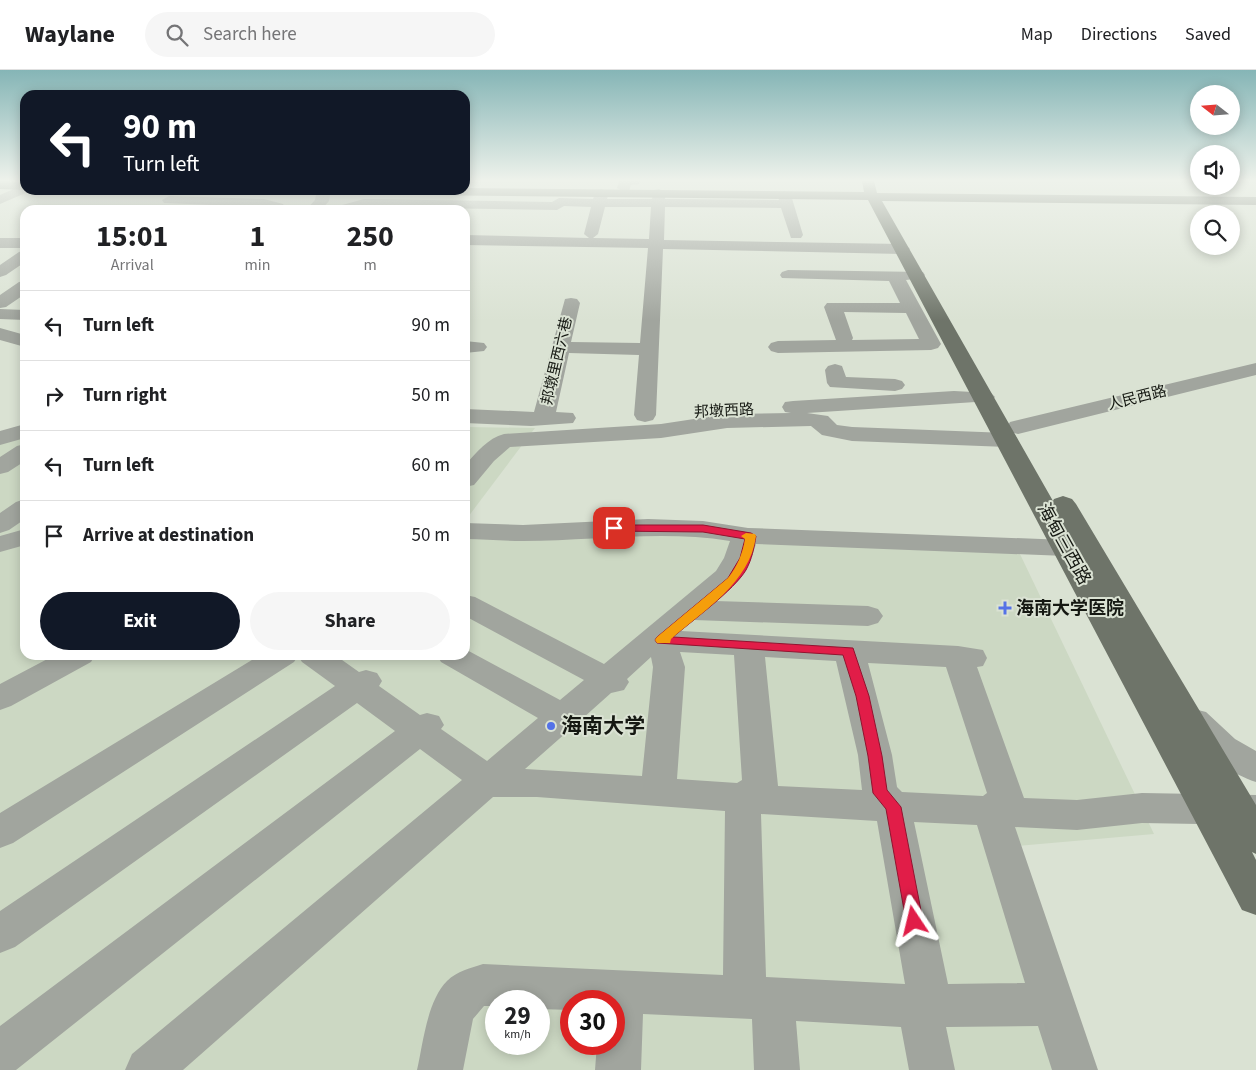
<!DOCTYPE html>
<meta charset="utf-8">
<style>
body{margin:0;font-family:"Source Sans 3","Noto Sans SC",sans-serif;background:#f6f6f6;color:#202124;height:100vh;display:flex;flex-direction:column;font-size:19px;white-space:nowrap}
*{box-sizing:border-box;margin:0}
p{font-size:16px;color:#757577}
.icon{flex:none;width:28px;height:28px;fill:none;stroke:currentColor;stroke-width:2;stroke-linecap:round;stroke-linejoin:round}
.map{position:relative;flex:1;overflow:hidden}
.side{position:absolute;left:20px;top:135px;width:450px;height:455px;display:flex;flex-direction:column;background:#fff;border-radius:15px;box-shadow:0 2px 12px #0003}
.side>*{flex:none}
.banner{position:absolute;left:20px;top:20px;width:450px;height:105px;border-radius:15px;box-shadow:0 2px 12px #0003;background:#111827;color:#fff;overflow:hidden}
.needle{width:32px;rotate:287deg}
.fabs{position:absolute;left:1190px;top:15px;display:grid;gap:10px}
.fabs a{display:grid;place-items:center;width:50px;height:50px;border-radius:50%;background:#fff;box-shadow:0 2px 12px #0003;font-size:25px}
.speed{position:absolute;left:485px;top:920px;display:flex;gap:10px;font-size:25px;font-weight:700;text-align:center}
.speed>*{display:grid;place-content:center;width:65px;height:65px;border-radius:50%;background:#fff;box-shadow:0 2px 12px #0003;line-height:1}
.speed small{font-size:12px;font-weight:400}
.speed .limit{border:8px solid #d22;background:#fff;color:#111}
.pin{position:absolute;display:grid;place-items:center;width:42px;height:42px;color:#fff;margin:-21px;border-radius:10px;box-shadow:0 2px 8px #0006}
.me{position:absolute;width:55px;margin:-28px;rotate:350deg;stroke-linejoin:round;filter:drop-shadow(0 0 4px #0008)}
.turn{display:flex;align-items:center;gap:18px;height:105px;padding:0 20px;font-size:22px}
.turn .icon{width:65px;height:65px;stroke-width:2.5}
.turn b{display:block;font-size:35px;line-height:42px}
.eta{display:flex;justify-content:space-evenly;align-items:center;height:85px;text-align:center}
.eta b{font-size:30px;font-weight:700;line-height:35px}
.cta{display:flex;gap:10px;margin-top:auto;padding:10px 20px}
.cta a{flex:1;height:58px;border-radius:30px;background:#111827;color:#fff;font-size:20px;font-weight:700;line-height:58px;text-align:center}
.cta a+a{background:#f6f6f6;color:#202124}
ul{padding:0;list-style:none}
li{display:flex;align-items:center;gap:15px;height:70px;padding:0 20px;border-top:1px solid #e0e0e0}
li div{flex:1}
li b{display:block;font-size:19px}
li em{font-style:normal}
header{display:flex;align-items:center;gap:30px;box-sizing:border-box;height:70px;padding:0 25px;background:#fff;border-bottom:1px solid #e0e0e0}
header strong{font-size:24px}
nav{display:flex;gap:28px;margin-inline-start:auto;font-size:18px}
.search{width:350px;height:45px;background:#f6f6f6;display:flex;align-items:center;gap:12px;box-sizing:border-box;padding:0 18px;border-radius:28px;color:#757577;font-size:19px}
.map>svg:first-child{display:block}
.built{fill:#ccd8c3;fill-rule:evenodd}
.lines{fill:none;stroke-linecap:round;stroke-linejoin:round}
.minor{fill:#a1a59e;fill-rule:evenodd}
.major{fill:#6e7469;fill-rule:evenodd}
.route{fill:#e11d48;stroke:#92132f}
.slow{fill:#f59e0b}
.poi-dot{fill:#5472e7;stroke:#dae2d3;stroke-width:2}
.labels{text-anchor:middle;dominant-baseline:central;stroke-width:4;stroke-linejoin:round;paint-order:stroke}
.far-street-label{font-size:15px;fill:#151812;stroke:#dae2d3}
.street-label{font-size:18px;fill:#151812;stroke:#dae2d3}
.poi-label{font-size:18px;font-weight:bold;fill:#151812;stroke:#dae2d3;text-anchor:start}
.near-poi-label{font-size:21px;font-weight:bold;fill:#151812;stroke:#dae2d3;text-anchor:start}
</style>
<header>
<strong>Waylane</strong>
<div class="search"><svg class="icon" aria-label="search" viewBox="0 0 24 24"><circle cx="10" cy="10" r="6"/><path d="M15 15l6 6"/></svg>Search here</div>
<nav><a>Map</a><a>Directions</a><a>Saved</a></nav>
</header>
<div class="map">
<svg width="1256" height="1000" viewBox="0 0 1256 1000">
<rect width="100%" height="100%" fill="#dae2d3"/>
<path class="built" d="M465,357L535,358L465,451Z
M25,365V585H465V453L494,458H750L837,463L1019,482L1154,764L1017,776L1093,1000H0V372ZM496,931H539V974H496ZM571,931H614V974H571Z"/>
<g class="lines">
<path class="minor" d="M619,111H640L639,114L631,115L629,121L624,122L617,118Z
M25,114V120L30,121L0,134V125Z
M602,119L609,123L607,129H652L654,120L659,119L666,123L665,129L779,130L777,125L784,121L791,125L803,165L801,168H791L781,138L665,137L664,170L902,174L907,176L910,179L907,182L902,184L663,179L656,345L653,350L645,352L637,350L634,345L639,285L569,283L556,342L573,343L576,348L573,353L531,356L465,353V339L534,342L565,229L571,228L577,229L580,233L571,272L640,273L648,178L465,175V165L589,168L584,164L591,137L564,136L557,140L433,138L432,140H418L419,138L365,137L355,140H333L335,137L364,129L552,132L559,128L593,129L597,120ZM605,137H651L649,169L593,168L598,164Z
M317,120H331L329,131L321,140H306L315,130Z
M169,126L264,129L283,134L285,137L283,140H269L263,137L164,133L162,130Z
M0,168H25V178H0Z
M25,180V192L6,205L0,207V195L19,182Z
M788,200L923,202L925,205L923,208L906,210L941,274L938,278L931,280L778,283L771,281L768,277L771,273L778,271L836,270L824,237L827,233H900L889,211L782,208L780,205L782,202ZM844,242L906,243L919,269L852,270L853,268Z
M25,211V224L6,237L0,238V225L19,212Z
M0,239L25,240V250L0,249Z
M0,258L25,265V277L0,270Z
M465,271L484,273L487,277L484,281L465,283Z
M1256,293V305L1018,364L1010,362L1007,357L1010,352Z
M835,294L842,296L846,307L895,309L902,311L905,315L902,319L895,321L830,317L827,313L825,300L828,296Z
M954,321L991,323L995,327L991,331L807,343L828,346L837,355L852,357L1007,363L1015,365L1018,370L1015,375L1007,377L852,371L822,365L811,356L727,358L661,368L510,377L494,391L474,415L465,417V395C476,383 488,368 504,364L661,354L727,344L791,343L785,342L782,337L785,332L793,331Z
M25,354V368L0,375V361Z
M25,374V391L8,402L0,404V387L17,376Z
M25,429V449L9,460L0,463V443L16,432Z
M648,449L703,451L748,458L1066,470L1075,472L1079,478L1075,484L1066,486L756,474C749,499 734,515 715,531L868,536L878,539L883,546L878,553L868,556L694,550L681,561L958,576L983,580L987,588L983,596L977,597L1024,728L1077,730L1142,723L1256,725V755L1142,753L1077,760L1015,757L1098,1000H1052L1038,956L946,957L955,1000H909L901,957L796,951L800,1000H754L752,949L643,944L641,1000H595L597,974H614V931H571V940L539,939V931H496V936H484L473,949L463,1000H417C423,974 427,931 447,911C457,901 471,898 483,894L723,905L725,741L537,727H493L183,1000H125L132,984L462,710L420,679L16,1000H0V956L395,661L357,633L15,877L0,883V841L335,616L302,592L298,586L294,592L13,773L0,778V743L260,585H335L359,602L366,600L377,603L382,611L379,616L420,645L427,643L439,646L444,655L441,659L487,691L538,648L441,592L437,585H465V579L560,630L584,610L465,546V525L475,527L604,594L716,501L724,488L730,471C661,460 593,471 523,471C504,471 484,469 465,469V453L523,455ZM680,582L734,585L742,710L737,713L677,709L685,597ZM651,587L653,597L642,706L525,699L567,662L580,659L585,650L583,648L611,623L624,620L629,612L627,609ZM765,587L836,591L858,685L862,720L778,716ZM868,593L946,597L987,723L983,726L902,722L897,717L892,685ZM761,744L877,751L905,914L766,907ZM914,752L977,755L1025,913L948,914Z
M25,459V475L0,482V466Z
M55,585H95L91,592L11,636L0,640V614Z
M1194,639L1206,642L1235,669L1256,681V712C1228,703 1192,677 1177,651L1182,642Z"/>
<path class="major" d="M0,111L25,112V120L0,119Z
M862,111H874L877,123L1256,127V135L882,131L1053,431L1054,429L1063,426L1072,429L1076,434L1256,735V784L1252,782L1256,790V845L1242,840L868,130L321,124L314,120H465V118L864,122Z"/>
</g>
<linearGradient id="sky" x2="0" y2="1"><stop stop-color="#85b5b6"/><stop offset="0.44" stop-color="#eef2eb"/><stop offset="1" stop-color="#eef2eb" stop-opacity="0"/></linearGradient>
<rect width="1256" height="251" fill="url(#sky)"/>
<path class="route" d="M614,455H703L751,463L756,466C754,478 752,489 746,500C734,520 693,550 673,567L853,578L869,626L882,686L887,720L901,737L923,851L920,857L914,859L909,857L906,851L886,739L873,723L868,686L856,626L843,585L657,573L655,570L657,567L728,508L740,488L745,469L703,462L610,461L609,458L610,456Z"/>
<path class="slow" d="M746,463L755,464L756,466C750,513 704,540 671,569L670,573H657L655,570L657,567L728,508C737,497 743,483 745,469L741,466Z"/>
<g class="poi-dot">
<path d="M1002.5 530.5h5v5h5v5h-5v5h-5v-5h-5v-5h5z"/>
<circle cx="551" cy="656" r="5"/>
</g>
<g class="labels">
<g class="far-street-label">
<text transform="translate(557 291) rotate(-77)">邦墩里西六巷</text>
<text transform="translate(1137 328) rotate(-14)">人民西路</text>
<text transform="translate(724 341) rotate(-3)">邦墩西路</text>
</g>
<g class="street-label">
<text transform="translate(1064 474) rotate(61)">海甸三西路</text>
</g>
<g class="poi-label">
<text x="1016" y="538">海南大学医院</text>
</g>
<g class="near-poi-label">
<text x="561" y="656">海南大学</text>
</g>
</g>
</svg>
<div class="fabs">
<a><svg class="needle" viewBox="-14 -14 28 28"><path d="M0-13l5 13h-10z" fill="#e53935"/><path d="M0 13l5-13h-10z" fill="#757577"/></svg></a>
<a><svg class="icon" aria-label="sound" viewBox="0 0 24 24"><path d="M4 9h4l5-4v14l-5-4H4zM17 9q2 3 0 6"/></svg></a>
<a><svg class="icon" aria-label="search" viewBox="0 0 24 24"><circle cx="10" cy="10" r="6"/><path d="M15 15l6 6"/></svg></a>
</div>
<div class="speed"><div>29<small>km/h</small></div><div class="limit">30</div></div>
<div class="pin" style="left:614px;top:458px;background:#d93025"><svg class="icon" aria-label="arrive" viewBox="0 0 24 24"><path d="M6 21V4h12l-3 4 3 4H6"/></svg></div>
<svg class="me" style="left:914px;top:851px" viewBox="-20 -20 40 40"><path d="M0-17L14 15 0 8-14 15z" fill="#e11d48" stroke="#fff" stroke-width="4"/></svg>
<div class="banner">
<div class="turn"><svg class="icon" aria-label="left" viewBox="0 0 24 24"><path d="M17 20v-9H6M10 6l-5 5 5 5"/></svg><div><b>90 m</b>Turn left</div></div>
</div>
<section class="side">
<div class="eta">
<div><b>15:01</b><p>Arrival</p></div>
<div><b>1</b><p>min</p></div>
<div><b>250</b><p>m</p></div>
</div>
<ul>
<li><svg class="icon" aria-label="left" viewBox="0 0 24 24"><path d="M17 20v-9H6M10 6l-5 5 5 5"/></svg><div><b>Turn left</b></div><em>90 m</em></li>
<li><svg class="icon" aria-label="right" viewBox="0 0 24 24"><path d="M7 20v-9h11M14 6l5 5-5 5"/></svg><div><b>Turn right</b></div><em>50 m</em></li>
<li><svg class="icon" aria-label="left" viewBox="0 0 24 24"><path d="M17 20v-9H6M10 6l-5 5 5 5"/></svg><div><b>Turn left</b></div><em>60 m</em></li>
<li><svg class="icon" aria-label="arrive" viewBox="0 0 24 24"><path d="M6 21V4h12l-3 4 3 4H6"/></svg><div><b>Arrive at destination</b></div><em>50 m</em></li>
</ul>
<div class="cta"><a>Exit</a><a>Share</a></div>
</section>
</div>
